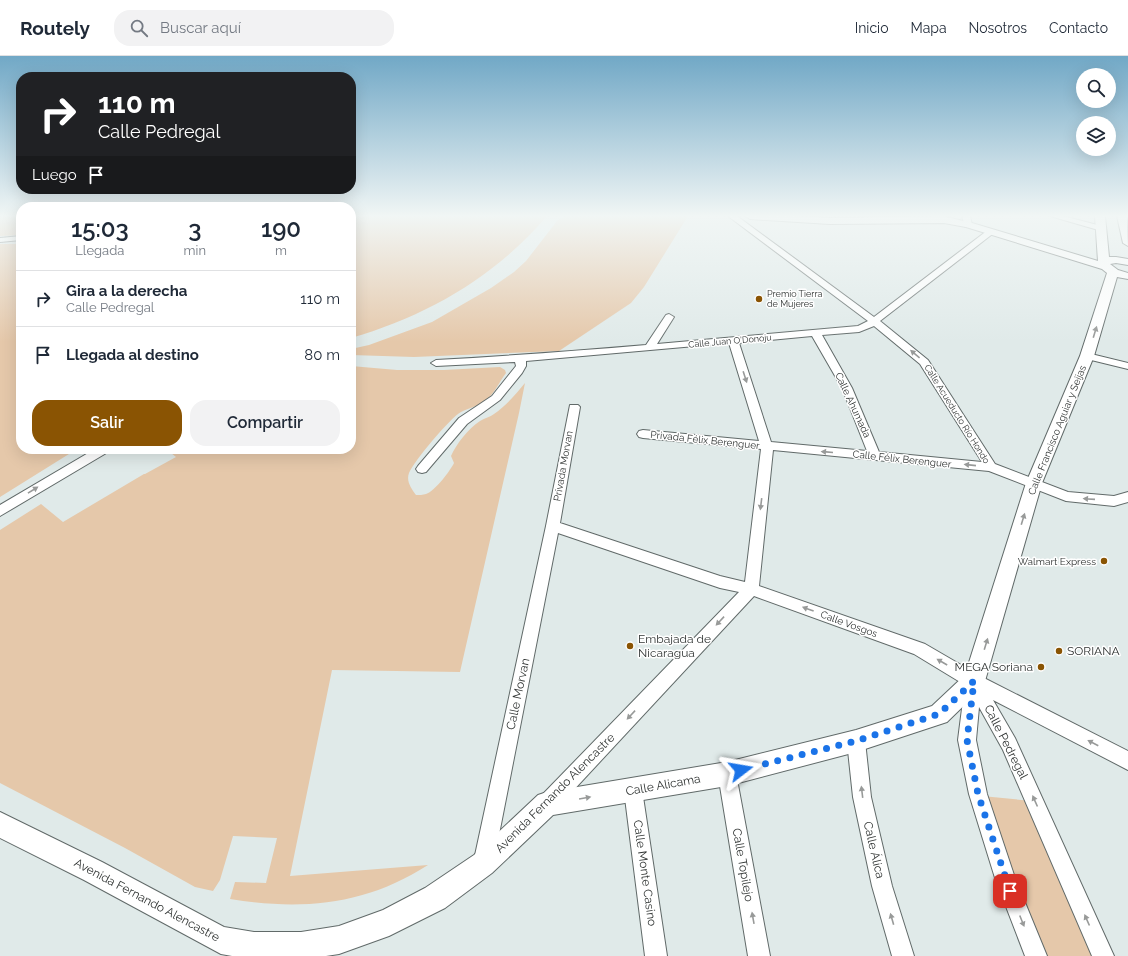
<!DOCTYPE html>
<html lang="es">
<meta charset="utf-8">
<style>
body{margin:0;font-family:Raleway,sans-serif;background:#f2f2f3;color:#1f2937;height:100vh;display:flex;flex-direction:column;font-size:15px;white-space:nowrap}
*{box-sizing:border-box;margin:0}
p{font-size:13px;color:#747a83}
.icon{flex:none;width:22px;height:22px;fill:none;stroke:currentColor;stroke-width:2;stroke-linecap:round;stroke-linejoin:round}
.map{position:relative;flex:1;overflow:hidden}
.details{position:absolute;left:16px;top:146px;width:340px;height:252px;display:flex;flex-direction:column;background:#fff;border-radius:16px;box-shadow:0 4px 16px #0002}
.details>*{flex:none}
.hud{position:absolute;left:16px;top:16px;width:340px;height:122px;border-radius:16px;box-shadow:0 4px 16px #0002;background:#202124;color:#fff;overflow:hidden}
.tools{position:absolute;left:1076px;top:12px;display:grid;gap:8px}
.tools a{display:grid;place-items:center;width:40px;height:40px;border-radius:50%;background:#fff;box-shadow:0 4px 16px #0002;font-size:20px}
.pin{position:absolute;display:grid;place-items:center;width:34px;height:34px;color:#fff;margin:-17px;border-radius:8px;box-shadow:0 2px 6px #0006}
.me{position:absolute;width:44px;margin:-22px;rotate:76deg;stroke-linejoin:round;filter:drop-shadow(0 0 3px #0008)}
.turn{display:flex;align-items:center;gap:14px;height:84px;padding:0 16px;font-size:18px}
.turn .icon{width:52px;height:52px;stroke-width:2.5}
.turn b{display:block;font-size:28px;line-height:34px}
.then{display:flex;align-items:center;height:38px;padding:0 16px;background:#0003;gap:8px;font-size:15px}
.eta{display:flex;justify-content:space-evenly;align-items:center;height:68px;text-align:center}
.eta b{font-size:24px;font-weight:600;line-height:28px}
.button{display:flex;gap:8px;margin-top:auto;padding:8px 16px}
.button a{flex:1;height:46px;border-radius:16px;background:#8a5403;color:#fff;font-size:16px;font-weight:600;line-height:46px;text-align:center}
.button a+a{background:#f2f2f3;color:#1f2937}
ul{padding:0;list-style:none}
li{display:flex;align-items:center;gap:12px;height:56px;padding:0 16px;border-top:1px solid #e0e1e3}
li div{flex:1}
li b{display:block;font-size:15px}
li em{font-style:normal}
header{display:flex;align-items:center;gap:24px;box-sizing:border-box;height:56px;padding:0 20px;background:#fff;border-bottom:1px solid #e0e1e3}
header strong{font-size:19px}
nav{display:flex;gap:22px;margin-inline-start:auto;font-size:14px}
.search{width:280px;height:36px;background:#f2f2f3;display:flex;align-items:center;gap:10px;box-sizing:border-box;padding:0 14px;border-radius:16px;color:#747a83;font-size:15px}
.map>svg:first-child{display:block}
.green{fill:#e5c8aa}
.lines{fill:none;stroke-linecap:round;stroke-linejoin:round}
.minor-casing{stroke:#616a69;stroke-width:2}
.tertiary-casing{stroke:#616a69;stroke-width:2}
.minor{fill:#fff;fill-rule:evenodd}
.tertiary{fill:#fff;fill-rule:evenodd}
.oneway{fill:#989a99}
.route{stroke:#1a73e8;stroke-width:7;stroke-dasharray:0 12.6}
.poi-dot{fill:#8a5403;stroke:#fff;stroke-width:1.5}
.labels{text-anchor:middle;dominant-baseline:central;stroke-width:3;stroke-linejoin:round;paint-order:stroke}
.far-poi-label{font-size:9px;fill:#303433;stroke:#fff;text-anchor:start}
.far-street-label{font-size:9px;fill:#303433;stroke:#fff}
.street-label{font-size:10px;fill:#303433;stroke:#fff}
.poi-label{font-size:10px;fill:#303433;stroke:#fff;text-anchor:end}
.near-poi-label{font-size:12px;fill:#303433;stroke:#fff;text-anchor:start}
.near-street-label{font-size:12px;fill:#303433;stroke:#fff}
</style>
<header>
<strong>Routely</strong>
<div class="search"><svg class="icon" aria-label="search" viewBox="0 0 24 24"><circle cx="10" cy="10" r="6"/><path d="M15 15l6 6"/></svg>Buscar aquí</div>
<nav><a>Inicio</a><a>Mapa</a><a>Nosotros</a><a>Contacto</a></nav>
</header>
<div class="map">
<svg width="1128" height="900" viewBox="0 0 1128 900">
<rect width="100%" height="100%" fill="#e0eae9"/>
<path class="green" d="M0,160H21V179L0,180Z
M351,160H547C495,221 427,260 351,282Z
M564,160H688L644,231L631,247L559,295L414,301L351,299V293L369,289L432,266L491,232L514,216L526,205L557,165Z
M0,188H21V238L17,246L18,266L21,276V393H77L0,441Z
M351,310L397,314H444L500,311L505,314L506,317C499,326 495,337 486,344C479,350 469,352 461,356C450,362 414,405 409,417C406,425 411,432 416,439C419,439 423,439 426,438C435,435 450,415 454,407L451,400C457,387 468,373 480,365C485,362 490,361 494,358C506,350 516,338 525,327L519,357L460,616L332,614L290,820L428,809C366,849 302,855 230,843L235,826L266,827L277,782L233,780L220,824L213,835L195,831L125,792L0,727V474L41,448L63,466L144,418H145L176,401L166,393H351Z
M982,740L1032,745L1102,900H1039Z"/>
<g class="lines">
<g class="minor-casing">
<path id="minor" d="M728,160H737L874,261L988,174H991L995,176L880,265L928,304L995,408L1068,436L1114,440L1128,436V446L1114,450L1066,445L989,415L773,394L759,530L925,588L980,620L1128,695V714L993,644L1015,682L1114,900H1092L1003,694L979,651L976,684L987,738L1015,822L1047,900H1025L995,822L969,738L958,684L965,629L914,598L754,540L556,753L549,755L542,753L540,746L542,739L739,536L720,532L558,477L494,804L491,811L484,814L477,811L474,804L546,470L570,349H578L580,351L560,467L720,520L745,526L761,393L643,382L639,381L637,378L639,375L643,374L759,385L729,287L526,305V310L522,317L500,344L467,368L426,416L422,417L418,416L416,413L418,410L459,362L492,340L516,310L515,306L436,310L431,307L436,304C507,300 576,295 646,289L666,259L669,258L674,261L657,288L858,270L868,265ZM874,270L920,308L982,406L879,396L852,332L822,279L859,276ZM812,280L842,332L867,395L771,386L739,287Z
M962,160H970L972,169L971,171H965Z
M1050,160H1063L1105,171L1106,173L1102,175Z
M21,180V184L0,186V182Z
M1087,297L1128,307V313L1083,302L1082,300Z
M95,393H110L108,396L0,460V449Z
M856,676L862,679L865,685L871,741L892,830L914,900H892L872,830L853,741L847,685L850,679Z
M727,709L733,712L736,718L770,900H748L718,718L721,712Z
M633,725L640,727L642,734L667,900H645L624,734L626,727Z"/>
</g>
<g class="tertiary-casing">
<path id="tertiary" d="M745,160H800L830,162L942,160L972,167L1098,205L1095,160H1105L1109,201H1116L1128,203V209L1116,207L1110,208L1118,214L1128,217V223L1117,221L1094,300L1042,427L985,625L982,632L947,666L856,696L727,730L553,759L492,817L445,852L389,880L339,898L326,900H232L221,898L84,824L0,782V756L102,806L224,871L254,876H301L339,870L383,854L425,832L474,799L538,739L547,736L727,706L856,674L932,650L965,619L1026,427L1080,300L1107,217L1102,213L966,171L944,167L830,168L750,163Z
M1117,160H1127L1128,190L1123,187Z"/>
</g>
<use href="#minor" class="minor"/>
<use href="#tertiary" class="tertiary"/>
</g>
<defs><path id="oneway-solid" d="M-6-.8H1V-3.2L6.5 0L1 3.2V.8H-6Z"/></defs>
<g class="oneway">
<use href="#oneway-solid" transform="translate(1095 276) rotate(-73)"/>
<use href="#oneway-solid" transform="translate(915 298) rotate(-140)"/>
<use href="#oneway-solid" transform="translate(745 321) rotate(72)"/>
<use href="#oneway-solid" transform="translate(827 396) rotate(-175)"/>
<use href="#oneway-solid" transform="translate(970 409) rotate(-174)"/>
<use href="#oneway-solid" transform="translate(33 434) rotate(-32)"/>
<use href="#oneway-solid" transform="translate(1089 443) rotate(-176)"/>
<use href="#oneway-solid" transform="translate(761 448) rotate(97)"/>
<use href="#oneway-solid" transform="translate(1023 463) rotate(-73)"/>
<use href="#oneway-solid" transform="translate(808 553) rotate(-160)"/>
<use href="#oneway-solid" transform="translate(720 565) rotate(133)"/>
<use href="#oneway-solid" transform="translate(986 588) rotate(-73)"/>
<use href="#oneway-solid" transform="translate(942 606) rotate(-150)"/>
<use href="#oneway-solid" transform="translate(631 659) rotate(133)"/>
<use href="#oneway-solid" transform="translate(1093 687) rotate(-152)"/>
<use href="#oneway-solid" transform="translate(862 736) rotate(-97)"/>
<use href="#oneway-solid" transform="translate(585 742) rotate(-10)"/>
<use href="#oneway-solid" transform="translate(1035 745) rotate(-114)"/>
<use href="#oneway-solid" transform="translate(753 862) rotate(-100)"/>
<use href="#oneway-solid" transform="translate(892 863) rotate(-106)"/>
<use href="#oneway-solid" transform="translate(1087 864) rotate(-114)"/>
<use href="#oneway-solid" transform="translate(1022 865) rotate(68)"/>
</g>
<linearGradient id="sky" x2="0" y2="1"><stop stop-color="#71a8c6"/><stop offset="0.56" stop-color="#f1f6f5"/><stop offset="1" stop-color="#f1f6f5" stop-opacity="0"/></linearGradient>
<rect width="1128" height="286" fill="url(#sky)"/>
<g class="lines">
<path class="route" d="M741,714L856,685L939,658L974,625L967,684L978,738L1010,835"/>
</g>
<g class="poi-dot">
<circle cx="759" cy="243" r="4"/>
<circle cx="1104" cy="505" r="4"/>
<circle cx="630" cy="590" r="4"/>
<circle cx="1059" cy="595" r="4"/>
<circle cx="1041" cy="611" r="4"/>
</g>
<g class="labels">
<g class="far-poi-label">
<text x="767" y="238">Premio Tierra<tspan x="767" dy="10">de Mujeres</tspan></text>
</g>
<g class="far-street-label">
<text transform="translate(730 285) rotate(-5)">Calle Juan O'Donoju</text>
<text transform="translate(957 358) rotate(58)">Calle Acueducto Río Hondo</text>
</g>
<g class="street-label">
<text transform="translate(853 349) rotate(65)">Calle Ahumada</text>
<text transform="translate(1057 374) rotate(-68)">Calle Francisco Aguiar y Seijas</text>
<text transform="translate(705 384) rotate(6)">Privada Félix Berenguer</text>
<text transform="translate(902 403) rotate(6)">Calle Félix Berenguer</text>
<text transform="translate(563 410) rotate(-80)">Privada Morvan</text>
<text transform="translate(849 568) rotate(20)">Calle Vosgos</text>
</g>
<g class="poi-label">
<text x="1096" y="505">Walmart Express</text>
</g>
<g class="near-poi-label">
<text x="638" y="583">Embajada de<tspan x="638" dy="14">Nicaragua</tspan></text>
<text x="1067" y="595">SORIANA</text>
<text x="1033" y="611" text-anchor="end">MEGA Soriana</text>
</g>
<g class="near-street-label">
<text transform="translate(518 638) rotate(-78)">Calle Morvan</text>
<text transform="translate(1006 686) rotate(63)">Calle Pedregal</text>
<text transform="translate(663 729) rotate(-10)">Calle Alicama</text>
<text transform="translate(555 737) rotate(-45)">Avenida Fernando Alencastre</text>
<text transform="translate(874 794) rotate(77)">Calle Álica</text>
<text transform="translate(743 809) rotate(80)">Calle Topilejo</text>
<text transform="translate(645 817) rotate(82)">Calle Monte Casino</text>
<text transform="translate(147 844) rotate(28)">Avenida Fernando Alencastre</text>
</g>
</g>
</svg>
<div class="tools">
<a><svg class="icon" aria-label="search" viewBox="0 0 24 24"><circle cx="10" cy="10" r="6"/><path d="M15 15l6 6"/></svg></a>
<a><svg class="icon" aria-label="layers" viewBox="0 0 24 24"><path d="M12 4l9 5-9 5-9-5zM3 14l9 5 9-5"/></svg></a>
</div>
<div class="pin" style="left:1010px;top:835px;background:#d93025"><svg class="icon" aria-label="arrive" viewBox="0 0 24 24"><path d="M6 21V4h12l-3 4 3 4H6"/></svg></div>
<svg class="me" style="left:741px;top:714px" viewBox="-20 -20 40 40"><path d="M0-17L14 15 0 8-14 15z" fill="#1a73e8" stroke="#fff" stroke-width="4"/></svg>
<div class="hud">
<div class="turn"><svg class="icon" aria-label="right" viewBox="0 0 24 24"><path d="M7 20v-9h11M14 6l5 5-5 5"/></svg><div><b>110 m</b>Calle Pedregal</div></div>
<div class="then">Luego<svg class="icon" aria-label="arrive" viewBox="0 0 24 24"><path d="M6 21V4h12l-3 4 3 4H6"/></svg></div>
</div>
<section class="details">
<div class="eta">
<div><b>15:03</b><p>Llegada</p></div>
<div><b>3</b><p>min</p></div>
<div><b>190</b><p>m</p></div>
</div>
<ul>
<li><svg class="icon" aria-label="right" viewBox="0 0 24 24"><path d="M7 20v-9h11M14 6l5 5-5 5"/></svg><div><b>Gira a la derecha</b><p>Calle Pedregal</p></div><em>110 m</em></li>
<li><svg class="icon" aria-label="arrive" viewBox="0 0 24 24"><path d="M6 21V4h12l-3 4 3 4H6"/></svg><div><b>Llegada al destino</b></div><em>80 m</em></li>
</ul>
<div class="button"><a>Salir</a><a>Compartir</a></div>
</section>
</div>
